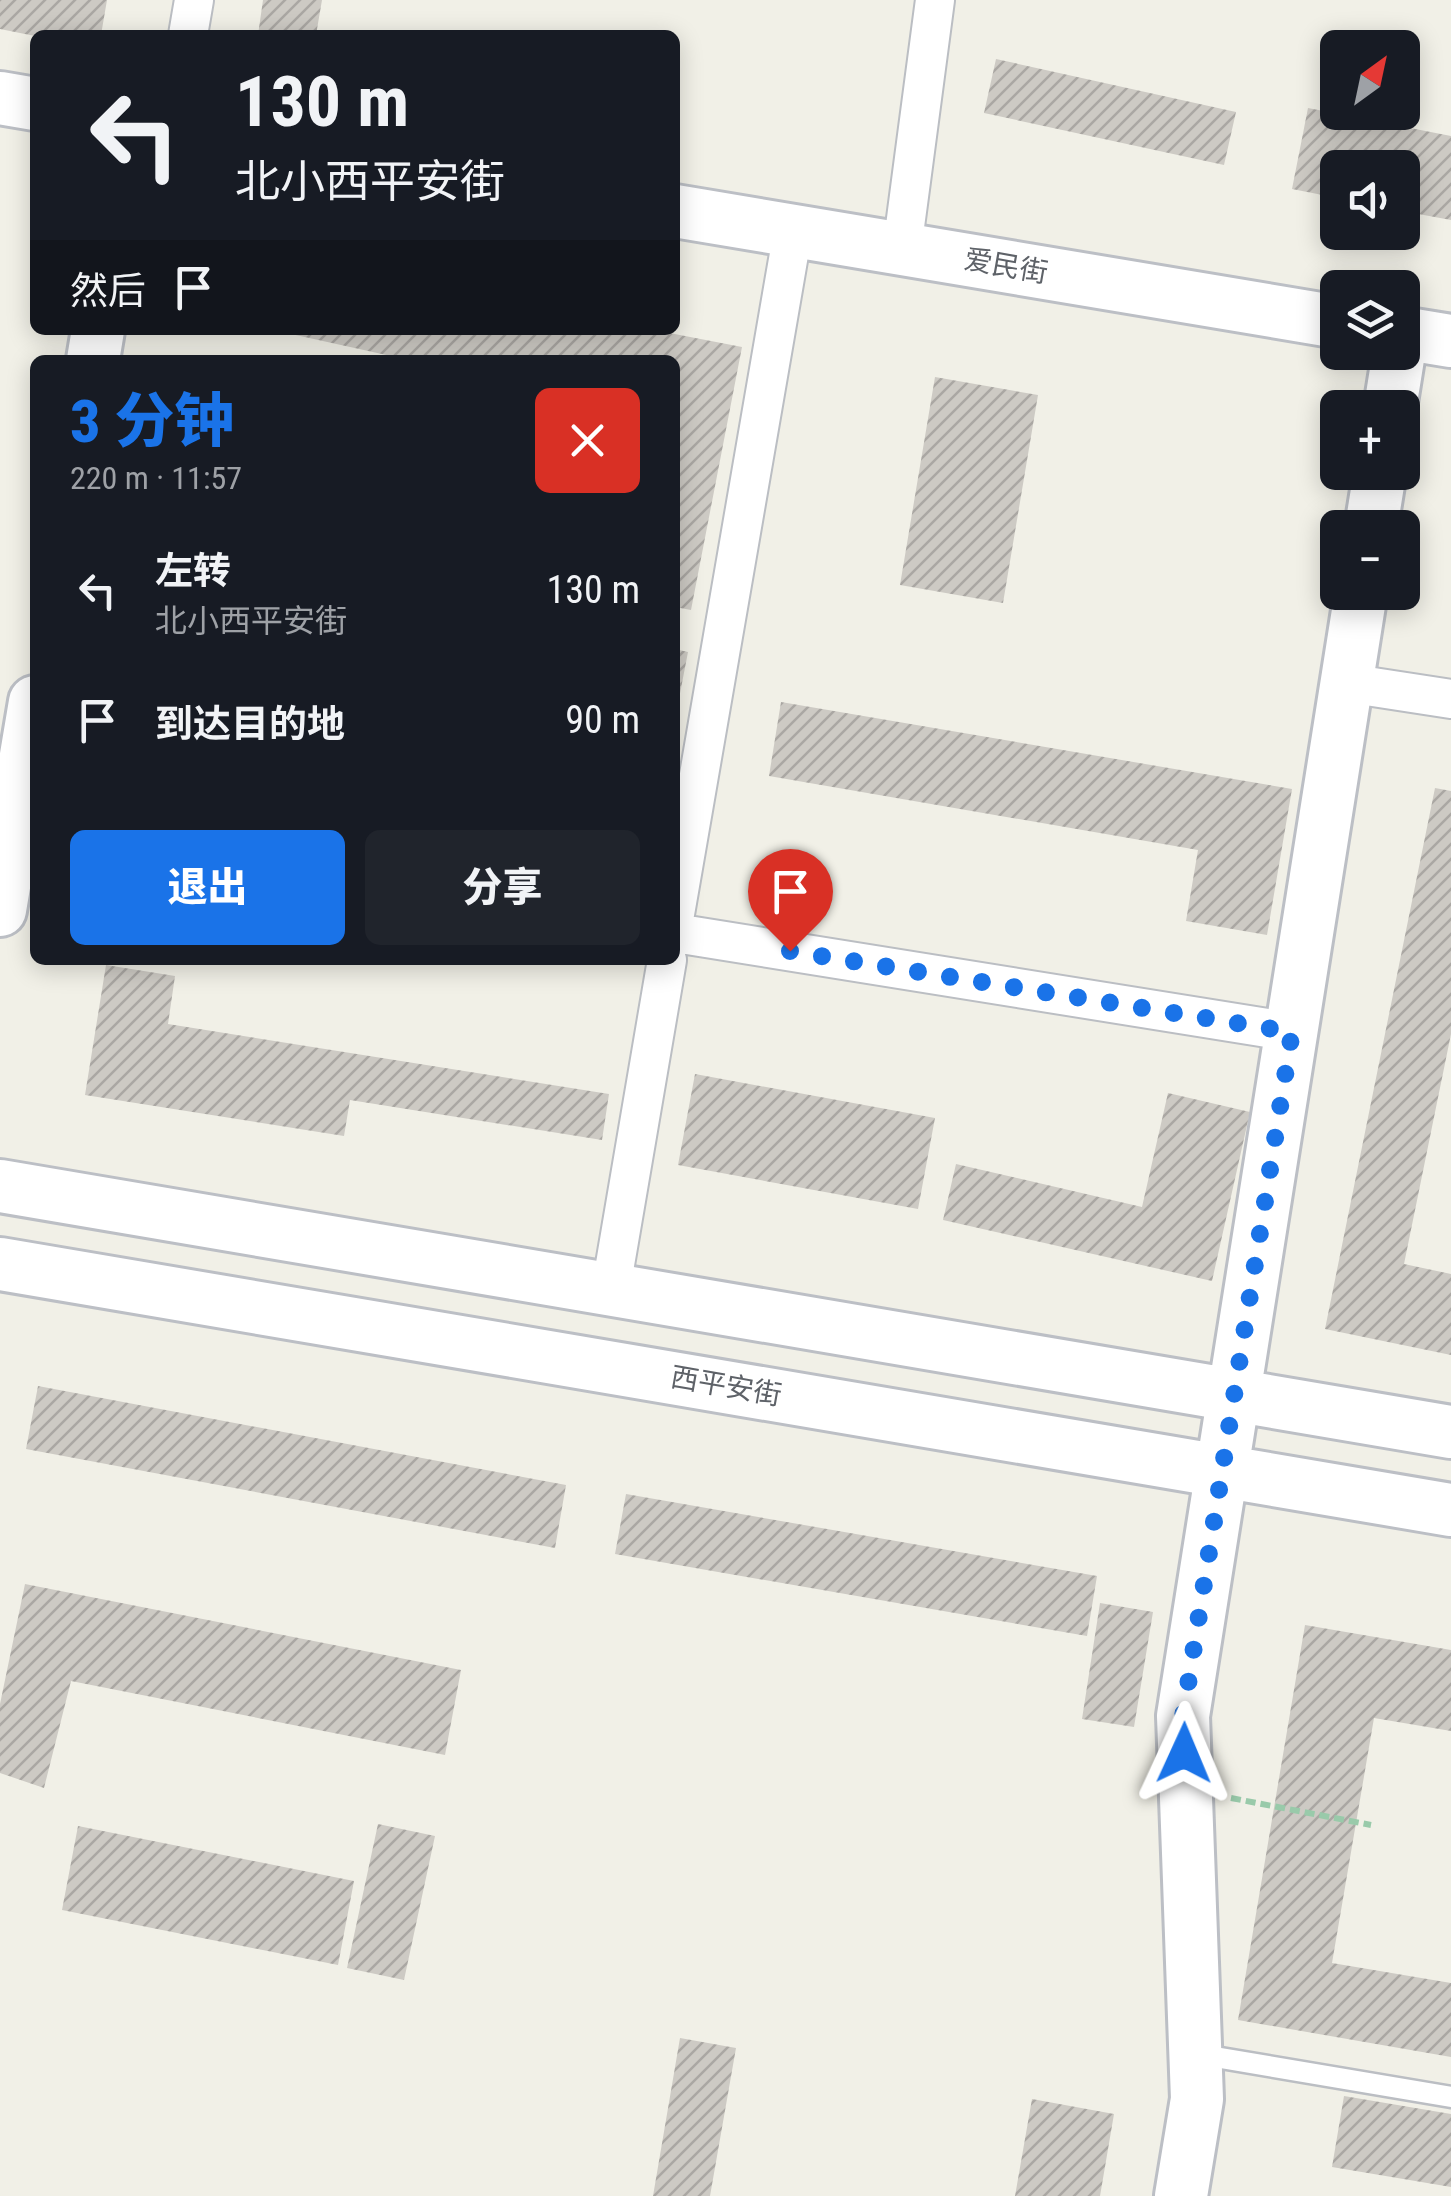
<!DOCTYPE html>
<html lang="zh">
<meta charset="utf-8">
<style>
body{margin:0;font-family:"Roboto Condensed","Noto Sans SC",sans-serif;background:#20242c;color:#f1f3f6;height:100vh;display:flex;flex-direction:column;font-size:38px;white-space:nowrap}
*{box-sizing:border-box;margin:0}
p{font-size:32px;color:#9ea1a6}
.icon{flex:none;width:55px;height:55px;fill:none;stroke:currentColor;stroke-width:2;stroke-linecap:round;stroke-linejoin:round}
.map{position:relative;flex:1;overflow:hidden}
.side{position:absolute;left:30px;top:355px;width:650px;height:610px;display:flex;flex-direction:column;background:#171b24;border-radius:15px;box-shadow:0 5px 25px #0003}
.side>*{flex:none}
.top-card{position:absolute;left:30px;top:30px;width:650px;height:305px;border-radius:15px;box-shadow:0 5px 25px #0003;background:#171b24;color:#f1f3f6;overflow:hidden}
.needle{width:65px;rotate:33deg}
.controls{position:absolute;left:1320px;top:30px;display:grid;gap:20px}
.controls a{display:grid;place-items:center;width:100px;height:100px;border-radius:15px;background:#171b24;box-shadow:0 5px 25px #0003;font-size:50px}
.pin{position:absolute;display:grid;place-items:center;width:85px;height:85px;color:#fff;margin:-102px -42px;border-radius:50% 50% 50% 0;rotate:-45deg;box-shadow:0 0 10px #0007}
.pin .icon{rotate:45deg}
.me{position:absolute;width:110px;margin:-55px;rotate:1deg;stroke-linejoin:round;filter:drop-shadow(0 0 8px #0008)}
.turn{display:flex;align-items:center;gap:35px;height:210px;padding:0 40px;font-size:45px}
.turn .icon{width:130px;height:130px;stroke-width:2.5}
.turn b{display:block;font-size:70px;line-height:85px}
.then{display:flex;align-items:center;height:95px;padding:0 40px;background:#0003;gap:20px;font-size:38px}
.round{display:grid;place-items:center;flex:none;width:105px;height:105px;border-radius:15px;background:#20242c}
.head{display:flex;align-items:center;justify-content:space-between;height:170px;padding:0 40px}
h1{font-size:60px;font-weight:800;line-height:75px;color:#1a73e8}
.primary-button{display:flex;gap:20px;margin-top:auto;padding:20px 40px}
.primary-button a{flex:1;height:115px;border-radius:15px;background:#1a73e8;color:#fff;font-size:40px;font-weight:800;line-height:115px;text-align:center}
.primary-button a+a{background:#20242c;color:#f1f3f6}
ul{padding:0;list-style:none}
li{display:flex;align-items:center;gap:30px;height:130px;padding:0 40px}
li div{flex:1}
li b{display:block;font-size:38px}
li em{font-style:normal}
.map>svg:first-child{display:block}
.building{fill:url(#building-hatch)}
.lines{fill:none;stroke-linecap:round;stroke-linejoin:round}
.lane-casing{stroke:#bbbec3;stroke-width:25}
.street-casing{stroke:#bbbec3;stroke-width:42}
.secondary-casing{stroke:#bcbfc5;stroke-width:58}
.path{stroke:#99caaa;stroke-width:6;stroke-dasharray:10 5;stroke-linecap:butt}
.lane{stroke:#fff;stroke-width:20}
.street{stroke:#fff;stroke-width:38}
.secondary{stroke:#fff;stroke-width:52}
.route{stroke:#1a73e8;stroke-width:18;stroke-dasharray:0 32.4}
.labels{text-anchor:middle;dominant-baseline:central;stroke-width:9;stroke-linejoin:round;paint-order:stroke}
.street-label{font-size:28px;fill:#5e6268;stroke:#fff}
</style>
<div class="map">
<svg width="1451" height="2196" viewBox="0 0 1451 2196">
<defs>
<pattern id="building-hatch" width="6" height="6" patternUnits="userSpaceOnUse" patternTransform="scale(2.5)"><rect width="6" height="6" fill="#cdcac4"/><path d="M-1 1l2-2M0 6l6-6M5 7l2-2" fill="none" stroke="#aaa7a3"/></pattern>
</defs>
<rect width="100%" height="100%" fill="#f1f0e7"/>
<path class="building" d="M0,0H107L101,35L35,36L0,29Z
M263,0H322L316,35H258Z
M996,59L1236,112L1224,165L984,113Z
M1308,108L1451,136V220L1402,211V168H1338V198L1292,189Z
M273,330H654L742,347L691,610L675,607V360H409Z
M935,377L1038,395L1003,603L900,585Z
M675,649L688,652L677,709H675Z
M781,702L1292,789L1267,935L1186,921L1198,850L769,776Z
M1435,788L1451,791V1034L1404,1264L1451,1274V1355L1325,1329Z
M106,965L175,976L168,1024L609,1094L602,1140L350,1100L344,1136L85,1095Z
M695,1074L935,1118L918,1209L678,1165Z
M1168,1093L1250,1112L1212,1281L943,1220L956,1164L1142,1207Z
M38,1386L566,1485L555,1548L26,1449Z
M626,1494L1097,1576L1087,1636L615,1554Z
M25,1584L461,1670L445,1755L71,1681L44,1788L0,1773V1704Z
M1100,1603L1153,1612L1134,1727L1082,1719Z
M1305,1625L1451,1650V1731L1374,1718L1332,1963L1451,1983V2057L1238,2020Z
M378,1824L435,1836L404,1980L347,1968Z
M78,1826L354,1881L338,1965L62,1910Z
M680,2038L736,2048L710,2196H653Z
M1344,2096L1451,2114V2187L1332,2167Z
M1032,2099L1114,2114L1100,2196H1015Z"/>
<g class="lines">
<g class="lane-casing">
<path id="lane" d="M1197,2054L1451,2097"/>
</g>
<g class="street-casing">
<path id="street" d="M188,35L194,0
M902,249L935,0
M1347,683L1451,699
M675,914L793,231
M675,933L1292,1032
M611,1288L667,960"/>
</g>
<g class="secondary-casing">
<path id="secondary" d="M0,98L35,104
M675,211L1338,322
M1402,333L1451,341
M93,360L98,330
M1390,408L1399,352
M1371,528L1380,472
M0,910L35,702
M0,1186L1451,1432
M0,1264L1451,1510
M1181,2196L1197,2099L1183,1716L1361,592"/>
</g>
<path class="path" d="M1231,1798L1371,1825"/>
<use href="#lane" class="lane"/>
<use href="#street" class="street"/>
<use href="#secondary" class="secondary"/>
</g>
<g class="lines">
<path class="route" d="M790,951L1292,1032L1183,1716L1184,1753"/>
</g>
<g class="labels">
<g class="street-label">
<text transform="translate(1006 266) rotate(10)">爱民街</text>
<text transform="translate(726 1386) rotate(10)">西平安街</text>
</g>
</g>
</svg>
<div class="controls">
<a><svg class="needle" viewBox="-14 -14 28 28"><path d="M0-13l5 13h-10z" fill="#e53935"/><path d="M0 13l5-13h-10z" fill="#9ea1a6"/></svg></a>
<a><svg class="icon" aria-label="sound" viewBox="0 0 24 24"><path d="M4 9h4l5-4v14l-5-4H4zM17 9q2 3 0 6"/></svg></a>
<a><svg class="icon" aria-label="layers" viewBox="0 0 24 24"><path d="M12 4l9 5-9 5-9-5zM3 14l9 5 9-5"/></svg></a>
<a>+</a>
<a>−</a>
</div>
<div class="pin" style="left:790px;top:951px;background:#d93025"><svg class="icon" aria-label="arrive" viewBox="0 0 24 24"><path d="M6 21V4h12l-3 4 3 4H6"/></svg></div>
<svg class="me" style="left:1184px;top:1753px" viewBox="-20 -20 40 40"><path d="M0-17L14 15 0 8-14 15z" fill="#1a73e8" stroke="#fff" stroke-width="4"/></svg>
<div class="top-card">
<div class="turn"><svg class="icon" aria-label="left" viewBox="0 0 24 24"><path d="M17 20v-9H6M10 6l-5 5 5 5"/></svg><div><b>130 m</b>北小西平安街</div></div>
<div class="then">然后<svg class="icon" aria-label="arrive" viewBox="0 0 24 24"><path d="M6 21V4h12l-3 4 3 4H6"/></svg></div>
</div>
<section class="side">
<div class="head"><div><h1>3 分钟</h1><p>220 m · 11:57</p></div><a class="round" style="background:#d93025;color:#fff"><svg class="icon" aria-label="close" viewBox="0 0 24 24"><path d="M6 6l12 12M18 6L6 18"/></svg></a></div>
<ul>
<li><svg class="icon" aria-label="left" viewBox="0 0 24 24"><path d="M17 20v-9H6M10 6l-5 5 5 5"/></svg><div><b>左转</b><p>北小西平安街</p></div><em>130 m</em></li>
<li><svg class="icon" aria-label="arrive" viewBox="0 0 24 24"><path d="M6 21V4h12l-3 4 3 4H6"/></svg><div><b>到达目的地</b></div><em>90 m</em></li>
</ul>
<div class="primary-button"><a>退出</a><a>分享</a></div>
</section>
</div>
